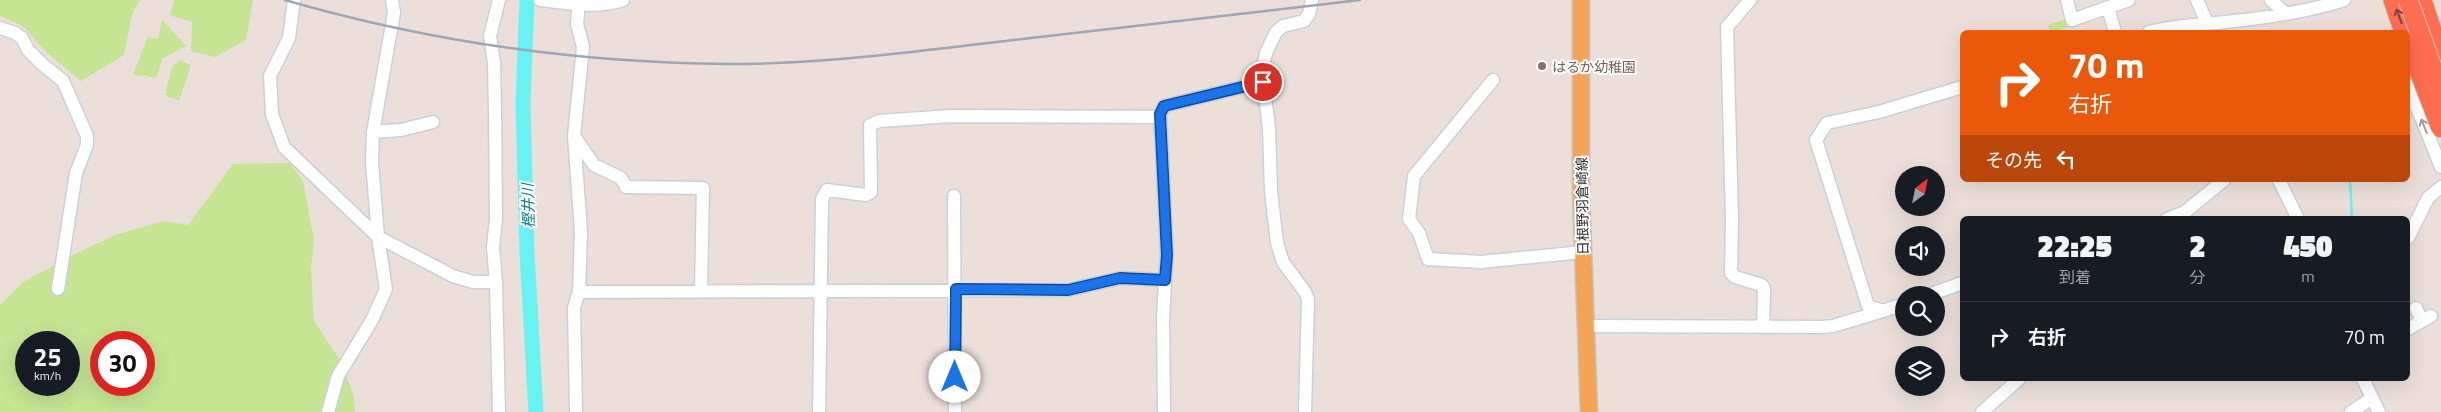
<!DOCTYPE html>
<html lang="ja">
<meta charset="utf-8">
<style>
body{margin:0;font-family:"Titillium Web","Noto Sans JP",sans-serif;background:#242831;color:#f1f3f6;height:100vh;display:flex;flex-direction:column;font-size:19px;white-space:nowrap}
*{box-sizing:border-box;margin:0}
p{font-size:16px;color:#9ea1a6}
.icon{flex:none;width:28px;height:28px;fill:none;stroke:currentColor;stroke-width:2;stroke-linecap:round;stroke-linejoin:round}
.map{position:relative;flex:1;overflow:hidden}
.panel{position:absolute;left:1960px;top:216px;width:450px;height:165px;display:flex;flex-direction:column;background:#171b24;border-radius:8px;box-shadow:0 5px 20px #0002}
.panel>*{flex:none}
.banner{position:absolute;left:1960px;top:30px;width:450px;height:152px;border-radius:8px;box-shadow:0 5px 20px #0002;background:#ea580c;color:#fff;overflow:hidden}
.needle{width:32px;rotate:32deg}
.tools{position:absolute;left:1895px;top:166px;display:grid;gap:10px}
.tools a{display:grid;place-items:center;width:50px;height:50px;border-radius:50%;background:#171b24;box-shadow:0 5px 20px #0002;font-size:25px}
.speed{position:absolute;left:15px;top:331px;display:flex;gap:10px;font-size:25px;font-weight:700;text-align:center}
.speed>*{display:grid;place-content:center;width:65px;height:65px;border-radius:50%;background:#171b24;box-shadow:0 5px 20px #0002;line-height:1}
.speed small{font-size:12px;font-weight:400}
.speed .limit{border:8px solid #d22;background:#fff;color:#111}
.pin{position:absolute;display:grid;place-items:center;width:42px;height:42px;color:#fff;margin:-21px;border:2px solid #fff;border-radius:50%;box-shadow:0 1px 5px #0007}
.me{position:absolute;width:55px;margin:-28px;rotate:0deg;stroke-linejoin:round;filter:drop-shadow(0 0 4px #0008)}
.turn{display:flex;align-items:center;gap:18px;height:105px;padding:0 25px;font-size:22px}
.turn .icon{width:65px;height:65px;stroke-width:2.5}
.turn b{display:block;font-size:35px;line-height:42px}
.then{display:flex;align-items:center;height:48px;padding:0 25px;background:#0003;gap:10px;font-size:19px}
.eta{display:flex;justify-content:space-evenly;align-items:center;height:85px;text-align:center}
.eta b{font-size:30px;font-weight:800;line-height:35px}
ul{padding:0;list-style:none}
li{display:flex;align-items:center;gap:15px;height:70px;padding:0 25px;border-top:1px solid #363941}
li div{flex:1}
li b{display:block;font-size:19px}
li em{font-style:normal}
.map>svg:first-child{display:block}
.green{fill:#c5e594;fill-rule:evenodd}
.lines{fill:none;stroke-linecap:round;stroke-linejoin:round}
.stream{stroke:#68f2f1;stroke-width:2.5}
.river{stroke:#68f2f1;stroke-width:15}
.minor-casing{stroke:#c8d1db;stroke-width:15}
.major-casing{stroke:#c3c3c3;stroke-width:19}
.highway-casing{stroke:#c3c3c3;stroke-width:21}
.minor{stroke:#fff;stroke-width:12}
.major{stroke:#f5a456;stroke-width:16}
.highway{stroke:#ff6d51;stroke-width:19}
.rail{stroke:#9da6b4;stroke-width:2.5}
.highway-bridge-casing{stroke:#c3c3c3;stroke-width:21;stroke-linecap:butt}
.highway-bridge{stroke:#ff6d51;stroke-width:19}
.oneway{stroke:#7f4439}
.oneway2{stroke:#9f9f9f}
.route-casing{stroke:#114b97;stroke-width:12}
.route{stroke:#1a73e8;stroke-width:9}
.education-dot{fill:#8d6e63;stroke:#fff;stroke-width:2}
.labels{text-anchor:middle;dominant-baseline:central;stroke-width:4;stroke-linejoin:round;paint-order:stroke}
.education-label{font-size:14px;fill:#785e54;stroke:#fff;text-anchor:start}
.street-label{font-size:14px;fill:#292929;stroke:#fff}
.water-label{font-size:15px;font-style:italic;fill:#0a7f87;stroke:#fff}
</style>
<div class="map">
<svg width="2441" height="412" viewBox="0 0 2441 412">
<rect width="100%" height="100%" fill="#ecdfda"/>
<path class="green" d="M0,0H140L132,15L124,55L81,81L45,51L23,26L0,16Z
M175,0H253L246,40L215,57L191,51L192,22L169,15Z
M162,19L186,46L163,58L156,78L133,74L148,37L158,39Z
M2066,19L2068,27L2050,32L2048,25Z
M180,60L191,65L179,101L165,95L172,67Z
M290,163L303,181L314,239L311,270L314,321L342,363L354,397L355,412H0V305L23,282L75,254L115,235L163,221L188,225L233,164ZM26,342H69V385H26ZM101,342H144V385H101Z"/>
<g class="lines">
<path class="stream" d="M2350,180L2352,219"/>
<path class="river" d="M527,0L523,103L527,253L536,412"/>
<g class="minor-casing">
<path id="minor" d="M294,0L289,38L270,76L272,114L284,147L378,237L453,276L473,282H496
M540,0C567,3 597,9 623,0
M1750,0L1727,27L1732,220L1731,273L1735,277L1762,285L1764,289L1763,327
M2067,0L2072,20L2129,0
M2197,0L2207,23
M2271,0L2284,12
M2108,8L2115,32
M0,28L15,33L22,38L28,50L42,64L63,81L87,136V145L76,173L58,289
M2149,32C2175,25 2200,25 2226,22C2265,18 2307,12 2344,0
M1493,80L1414,176L1409,219L1419,233L1428,259L1481,262L1583,252
M2408,85L2441,167
M373,132L401,130L433,122
M574,136L594,165L621,178L626,187L703,188L701,291
M2279,180L2298,219
M954,196L955,412
M2167,219L2185,212L2224,180
M2408,238L2428,198L2441,187
M1165,280L1167,255L1160,114L1164,106L1263,82
M579,292L1068,290L1121,278L1165,280L1163,320L1164,412
M1929,295L1962,283
M1904,304L1883,311L1868,306L1816,140L1827,123L1879,112L1962,87
M2416,308L2422,321
M1586,326L1822,327L1833,326L1883,311
M2408,329L2431,316
M2363,379L2379,412
M328,412L338,376L372,320L386,289L378,237L372,162L373,132L394,13L392,0
M499,412L496,282L493,247L496,219L495,113L494,63L490,36L499,0
M576,412L574,308L579,292L581,231L574,136L583,47L577,24L579,0
M819,412L822,199L827,190L866,195L871,192L870,125L879,121L951,116L1160,117
M1305,412L1308,299L1305,292L1283,262L1277,243L1271,191L1269,128L1262,72L1266,53L1276,32L1283,26L1304,21L1309,14L1312,0
M1982,412L2019,379
M2351,412L2372,398"/>
</g>
<g class="major-casing">
<path id="major" d="M1581,0V194L1589,412"/>
</g>
<g class="highway-casing">
<path id="highway" d="M2393,0L2404,32
M2422,0L2441,58"/>
</g>
<use href="#minor" class="minor"/>
<use href="#major" class="major"/>
<use href="#highway" class="highway"/>
<path class="rail" d="M285,0C430,42 580,63 731,64C820,64 909,52 997,42C1118,28 1239,14 1360,0"/>
<g class="highway-bridge-casing">
<path id="highway-bridge" d="M2408,0L2441,92
M2408,42L2441,128"/>
</g>
<use href="#highway-bridge" class="highway-bridge"/>
</g>
<defs><path id="oneway-shaft" d="M-6 0H5M1.5-3L5.5 0L1.5 3" fill="none" stroke-width="1.6" stroke-linecap="round" stroke-linejoin="round" transform="scale(1.25)"/></defs>
<use class="oneway" href="#oneway-shaft" transform="translate(2399 16) rotate(-110)"/>
<use class="oneway2" href="#oneway-shaft" transform="translate(2424 126) rotate(-112)"/>
<g class="lines">
<g class="route-casing">
<path id="route" d="M955,377L956,289L1068,290L1120,278L1165,280L1167,255L1160,114L1164,106L1263,82"/>
</g>
<use href="#route" class="route"/>
</g>
<circle class="education-dot" cx="1542" cy="66" r="5"/>
<g class="labels">
<g class="education-label">
<text x="1552" y="66">はるか幼稚園</text>
</g>
<g class="street-label">
<text transform="translate(1582 206) rotate(-91)">日根野羽倉崎線</text>
</g>
<g class="water-label">
<text transform="translate(528 206) rotate(-92)">樫井川</text>
</g>
</g>
</svg>
<div class="tools">
<a><svg class="needle" viewBox="-14 -14 28 28"><path d="M0-13l5 13h-10z" fill="#e53935"/><path d="M0 13l5-13h-10z" fill="#9ea1a6"/></svg></a>
<a><svg class="icon" aria-label="sound" viewBox="0 0 24 24"><path d="M4 9h4l5-4v14l-5-4H4zM17 9q2 3 0 6"/></svg></a>
<a><svg class="icon" aria-label="search" viewBox="0 0 24 24"><circle cx="10" cy="10" r="6"/><path d="M15 15l6 6"/></svg></a>
<a><svg class="icon" aria-label="layers" viewBox="0 0 24 24"><path d="M12 4l9 5-9 5-9-5zM3 14l9 5 9-5"/></svg></a>
</div>
<div class="speed"><div>25<small>km/h</small></div><div class="limit">30</div></div>
<div class="pin" style="left:1263px;top:82px;background:#d93025"><svg class="icon" aria-label="arrive" viewBox="0 0 24 24"><path d="M6 21V4h12l-3 4 3 4H6"/></svg></div>
<svg class="me" style="left:955px;top:377px" viewBox="-20 -20 40 40"><circle r="19" fill="#fff"/><path d="M0-13L10 11 0 6-10 11z" fill="#1a73e8"/></svg>
<div class="banner">
<div class="turn"><svg class="icon" aria-label="right" viewBox="0 0 24 24"><path d="M7 20v-9h11M14 6l5 5-5 5"/></svg><div><b>70 m</b>右折</div></div>
<div class="then">その先<svg class="icon" aria-label="left" viewBox="0 0 24 24"><path d="M17 20v-9H6M10 6l-5 5 5 5"/></svg></div>
</div>
<section class="panel">
<div class="eta">
<div><b>22:25</b><p>到着</p></div>
<div><b>2</b><p>分</p></div>
<div><b>450</b><p>m</p></div>
</div>
<ul>
<li><svg class="icon" aria-label="right" viewBox="0 0 24 24"><path d="M7 20v-9h11M14 6l5 5-5 5"/></svg><div><b>右折</b></div><em>70 m</em></li>
</ul>
</section>
</div>
